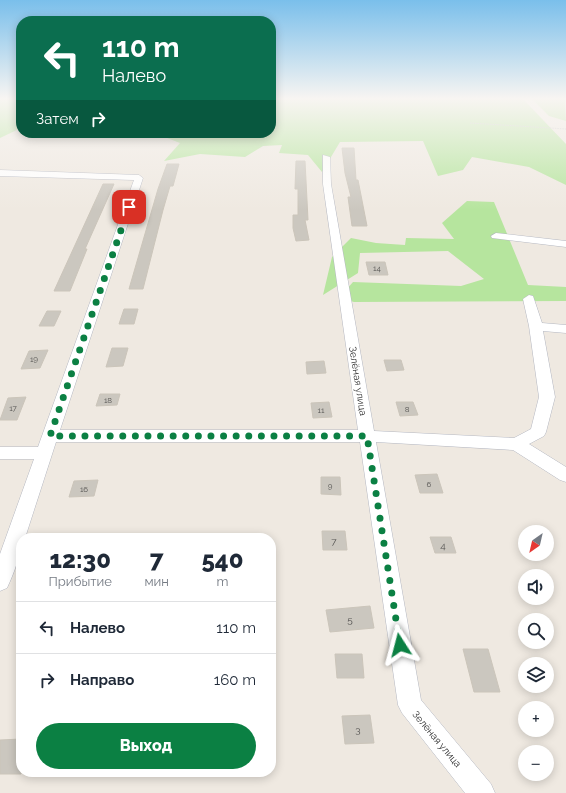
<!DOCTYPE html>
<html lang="ru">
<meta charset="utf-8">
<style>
body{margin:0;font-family:Raleway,sans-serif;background:#f6f6f7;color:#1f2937;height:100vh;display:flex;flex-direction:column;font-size:15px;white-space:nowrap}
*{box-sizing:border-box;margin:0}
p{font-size:13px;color:#747a83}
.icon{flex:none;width:22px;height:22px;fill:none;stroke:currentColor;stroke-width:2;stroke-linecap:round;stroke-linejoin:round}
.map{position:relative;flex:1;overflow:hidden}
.side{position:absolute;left:16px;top:533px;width:260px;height:244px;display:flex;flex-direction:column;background:#fff;border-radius:16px;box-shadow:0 2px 10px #0003}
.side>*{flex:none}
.top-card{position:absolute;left:16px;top:16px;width:260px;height:122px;border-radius:16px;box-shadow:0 2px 10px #0003;background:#0b6e4f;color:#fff;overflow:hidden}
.needle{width:26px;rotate:214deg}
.tools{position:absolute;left:518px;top:525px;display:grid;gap:8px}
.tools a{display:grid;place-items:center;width:36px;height:36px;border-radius:50%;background:#fff;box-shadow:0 2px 10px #0003;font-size:20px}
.pin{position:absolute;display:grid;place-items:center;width:34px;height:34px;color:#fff;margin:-17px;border-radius:8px;box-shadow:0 2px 6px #0006}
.me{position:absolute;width:44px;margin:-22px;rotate:351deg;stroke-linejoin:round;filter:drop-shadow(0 0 3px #0008)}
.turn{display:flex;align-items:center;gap:14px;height:84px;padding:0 20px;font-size:18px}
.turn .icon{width:52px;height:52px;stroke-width:2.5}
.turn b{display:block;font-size:28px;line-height:34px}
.then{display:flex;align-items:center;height:38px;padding:0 20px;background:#0003;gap:8px;font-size:15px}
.eta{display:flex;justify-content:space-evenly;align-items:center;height:68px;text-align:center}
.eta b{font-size:24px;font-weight:800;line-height:28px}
.button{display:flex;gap:8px;margin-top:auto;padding:8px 20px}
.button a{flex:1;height:46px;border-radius:24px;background:#0b8043;color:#fff;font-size:16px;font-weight:800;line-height:46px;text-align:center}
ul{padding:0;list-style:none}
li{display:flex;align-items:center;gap:12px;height:52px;padding:0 20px;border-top:1px solid #e0e1e3}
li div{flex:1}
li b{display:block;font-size:15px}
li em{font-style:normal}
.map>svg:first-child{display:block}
.green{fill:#b6e59e}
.building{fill:#cbc7bf;stroke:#cbc5ba}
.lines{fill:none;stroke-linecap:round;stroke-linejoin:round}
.minor-casing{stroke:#b4b7c1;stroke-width:1}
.path{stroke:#c9c9c9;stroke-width:1;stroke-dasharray:1.5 1;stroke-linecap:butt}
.minor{fill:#fff;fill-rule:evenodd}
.route{stroke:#0b8043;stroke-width:7;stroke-dasharray:0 12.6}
.labels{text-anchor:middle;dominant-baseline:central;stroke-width:3;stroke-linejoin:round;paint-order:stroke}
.number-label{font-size:8px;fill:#555452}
.street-label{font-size:10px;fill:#2e2e2e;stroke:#fff}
.near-number-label{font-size:10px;fill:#555452}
</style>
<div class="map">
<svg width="566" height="793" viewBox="0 0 566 793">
<rect width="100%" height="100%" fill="#efe9e1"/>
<path class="green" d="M0,99H21V128L0,138Z
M271,99H523L566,144V185L529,167L472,157L463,170L438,176L423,141L340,142L322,172L308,155L279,153L282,145L263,146L245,157L200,154L164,161L180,143L162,136L115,133H271Z
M532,99H565L566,121L549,116Z
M467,201L494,202L528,285L566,287V301L354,302L339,298L353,282L461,286L484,279L448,251L360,253L358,273L323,295L332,257L351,238L376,243L405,245L406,238L454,239L442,223Z"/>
<path class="building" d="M342,148H354L356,180H358L367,226H352L348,197H351L345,173Z
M296,161H305L308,220H305L309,240L296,241L293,228V215H298V189H295Z
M167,164H179L173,186H170L163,210L143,289H129L158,189Z
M103,184H114L85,249H87L70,291H54Z
M366,262H385L388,275H369Z
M124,309H138L134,324H119Z
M47,311H61L54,326H39Z
M112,348H128L123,366L106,367Z
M48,350L40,368L21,369L29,351Z
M384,360H401L404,370L387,371Z
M324,361L326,373L307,374L306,362Z
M100,394H120L117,405L96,406Z
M26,397L17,420H0L8,398Z
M329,402L332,417L313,418L311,403Z
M396,402H413L418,415L400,416Z
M437,474L443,493H420L415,475Z
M321,477H340L341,495L321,494Z
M98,480L94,496L69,497L74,481Z
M322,531H345L347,550H323Z
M430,537H451L456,553H435Z
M370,606L374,628L330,632L326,610Z
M463,649H488L500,692H474Z
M335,654H362L364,678H337Z
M370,715L374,743L345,744L342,716Z
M21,739V774H0V740Z"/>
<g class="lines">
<g class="minor-casing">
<path id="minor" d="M323,155L330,157L331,184L374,431L514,438L531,429L539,397L529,326L523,299L529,295L533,296L542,323L566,325V333L543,331L555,397L546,432L544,436L529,444L566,467V482L560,480L513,450L376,442L421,700L491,784L495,793H465L402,713L398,705L360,442H56L25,538H21C21,555 14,573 7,588L0,591V554L34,459H0V447H38L134,180L0,176V170L139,175L143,178L60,430H358L323,184Z
M496,233L566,241V247L492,238L491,236Z"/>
</g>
<path class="path" d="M470,123L566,129"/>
<use href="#minor" class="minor"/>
</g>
<linearGradient id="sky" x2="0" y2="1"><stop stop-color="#7abfeb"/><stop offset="0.47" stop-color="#f8f5f2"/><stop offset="1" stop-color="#f8f5f2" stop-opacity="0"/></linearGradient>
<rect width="566" height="210" fill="url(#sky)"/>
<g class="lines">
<path class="route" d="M129,207L50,436H367L400,645"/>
</g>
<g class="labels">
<g class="number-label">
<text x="377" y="268">14</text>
<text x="34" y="359">19</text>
<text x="108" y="400">18</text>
<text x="13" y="408">17</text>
<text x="407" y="409">8</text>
<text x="321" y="410">11</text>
<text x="429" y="484">6</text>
<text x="330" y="486">9</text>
<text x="84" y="489">16</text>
</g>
<g class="street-label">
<text transform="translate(358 381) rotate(81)">Зелёная улица</text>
<text transform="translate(437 739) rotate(50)">Зелёная улица</text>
</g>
<g class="near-number-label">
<text x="334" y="541">7</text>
<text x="443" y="545">4</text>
<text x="350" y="619">5</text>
<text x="358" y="729">3</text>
</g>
</g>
</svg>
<div class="tools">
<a><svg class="needle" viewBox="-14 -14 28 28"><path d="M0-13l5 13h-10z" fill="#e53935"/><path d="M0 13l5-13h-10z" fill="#747a83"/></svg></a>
<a><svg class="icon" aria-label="sound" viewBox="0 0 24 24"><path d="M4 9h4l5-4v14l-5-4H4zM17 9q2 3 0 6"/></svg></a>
<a><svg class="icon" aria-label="search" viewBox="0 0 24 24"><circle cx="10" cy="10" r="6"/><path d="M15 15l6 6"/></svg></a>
<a><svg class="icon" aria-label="layers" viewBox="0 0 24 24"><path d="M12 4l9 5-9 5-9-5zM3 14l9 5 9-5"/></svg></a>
<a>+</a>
<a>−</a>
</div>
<div class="pin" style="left:129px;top:207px;background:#d93025"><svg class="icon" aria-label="arrive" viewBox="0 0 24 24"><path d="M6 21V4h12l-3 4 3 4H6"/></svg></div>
<svg class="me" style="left:400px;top:645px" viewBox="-20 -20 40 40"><path d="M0-17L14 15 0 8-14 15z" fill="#0b8043" stroke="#fff" stroke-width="4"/></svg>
<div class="top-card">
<div class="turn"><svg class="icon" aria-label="left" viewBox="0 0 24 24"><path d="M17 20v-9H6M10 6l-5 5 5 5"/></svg><div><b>110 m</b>Налево</div></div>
<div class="then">Затем<svg class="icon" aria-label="right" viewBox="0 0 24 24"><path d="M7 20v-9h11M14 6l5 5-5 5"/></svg></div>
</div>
<section class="side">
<div class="eta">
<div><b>12:30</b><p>Прибытие</p></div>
<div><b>7</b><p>мин</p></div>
<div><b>540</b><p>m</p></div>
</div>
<ul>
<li><svg class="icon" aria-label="left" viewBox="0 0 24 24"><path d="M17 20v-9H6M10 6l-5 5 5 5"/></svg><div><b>Налево</b></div><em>110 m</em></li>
<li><svg class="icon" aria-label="right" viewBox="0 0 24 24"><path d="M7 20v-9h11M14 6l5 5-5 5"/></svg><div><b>Направо</b></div><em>160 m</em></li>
</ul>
<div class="button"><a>Выход</a></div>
</section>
</div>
